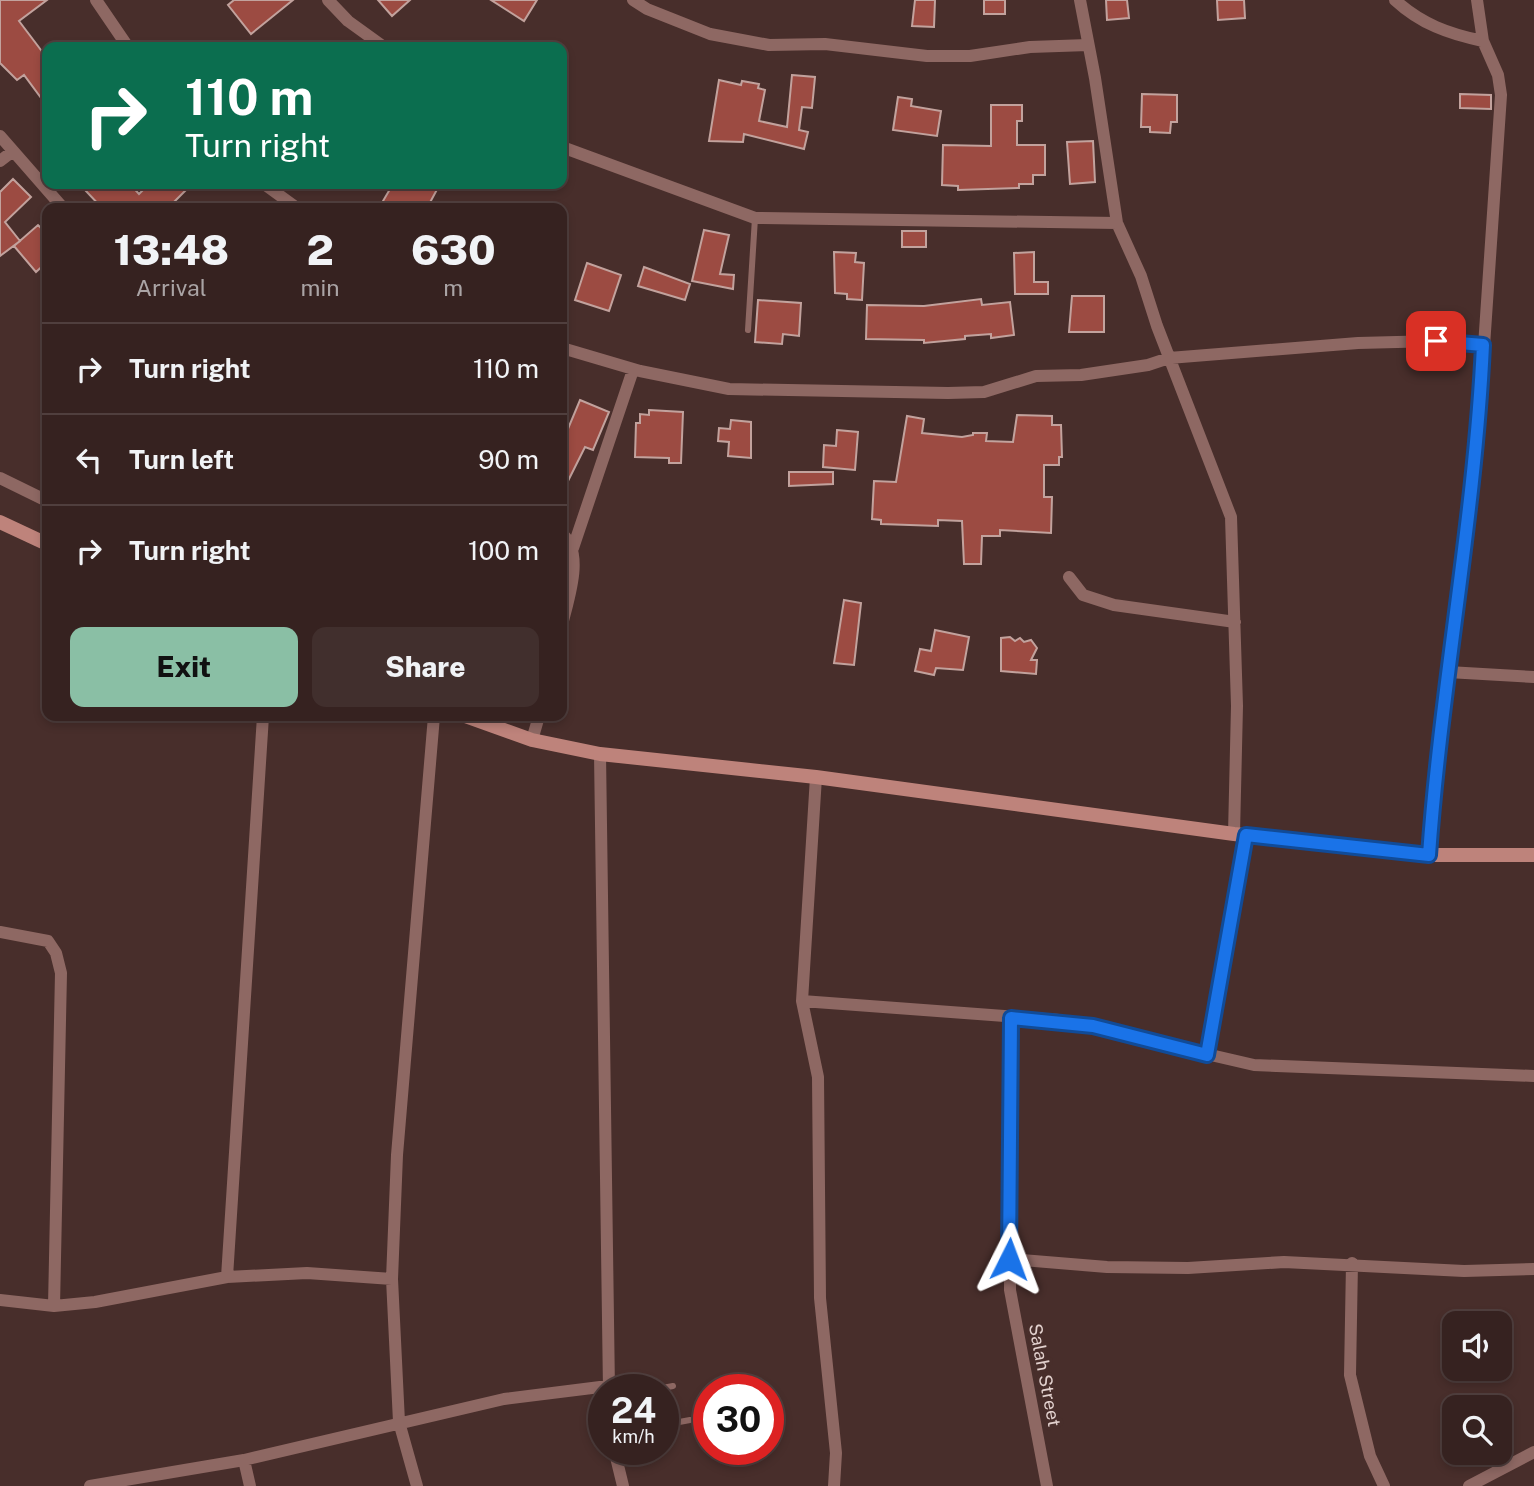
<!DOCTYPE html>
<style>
body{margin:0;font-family:"Public Sans",sans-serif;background:#412f2d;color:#f1f3f6;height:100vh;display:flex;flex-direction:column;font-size:26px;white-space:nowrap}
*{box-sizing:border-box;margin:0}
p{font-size:23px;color:#aaa4a5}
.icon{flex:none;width:38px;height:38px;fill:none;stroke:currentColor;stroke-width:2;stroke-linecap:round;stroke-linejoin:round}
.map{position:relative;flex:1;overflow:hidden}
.side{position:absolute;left:42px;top:203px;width:525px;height:518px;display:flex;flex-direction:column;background:#362220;border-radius:14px;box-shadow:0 4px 10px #0003,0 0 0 2px #503f3e}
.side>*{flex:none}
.top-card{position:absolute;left:42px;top:42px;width:525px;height:147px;border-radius:14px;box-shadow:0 4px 10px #0003,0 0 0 2px #503f3e;background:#0b6e4f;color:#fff;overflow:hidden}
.buttons{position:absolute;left:1442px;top:1311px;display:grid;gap:14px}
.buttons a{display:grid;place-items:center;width:70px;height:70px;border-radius:14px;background:#362220;box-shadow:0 4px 10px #0003,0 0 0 2px #503f3e;font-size:35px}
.speed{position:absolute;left:588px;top:1374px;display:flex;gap:14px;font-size:35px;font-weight:700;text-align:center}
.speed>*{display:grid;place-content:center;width:91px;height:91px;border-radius:50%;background:#362220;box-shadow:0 4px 10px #0003,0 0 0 2px #503f3e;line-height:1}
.speed small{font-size:18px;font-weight:400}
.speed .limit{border:10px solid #d22;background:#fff;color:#111}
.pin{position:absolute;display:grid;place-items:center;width:60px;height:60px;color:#fff;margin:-30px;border-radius:14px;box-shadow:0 4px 10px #0006}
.me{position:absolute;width:77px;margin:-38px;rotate:3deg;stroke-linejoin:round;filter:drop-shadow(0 0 5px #0008)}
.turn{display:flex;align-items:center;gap:24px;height:147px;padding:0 28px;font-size:32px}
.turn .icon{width:91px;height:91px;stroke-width:2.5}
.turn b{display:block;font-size:49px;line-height:60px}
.eta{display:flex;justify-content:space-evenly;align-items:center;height:119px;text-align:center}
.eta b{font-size:42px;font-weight:800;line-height:49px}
.action{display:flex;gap:14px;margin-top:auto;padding:14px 28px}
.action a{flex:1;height:80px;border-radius:14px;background:#8abfa5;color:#111;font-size:28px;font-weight:800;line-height:80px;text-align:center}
.action a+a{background:#412f2d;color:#f1f3f6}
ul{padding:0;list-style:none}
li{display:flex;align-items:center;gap:21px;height:91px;padding:0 28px;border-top:2px solid #503f3e}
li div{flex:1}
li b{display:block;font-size:26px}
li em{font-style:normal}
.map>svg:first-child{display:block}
.building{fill:#9c4b42;stroke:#c2a29d;stroke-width:2}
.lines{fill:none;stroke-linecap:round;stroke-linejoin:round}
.lane{stroke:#8e6863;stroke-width:6}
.street{stroke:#8e6863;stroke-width:12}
.secondary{stroke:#be837b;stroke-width:14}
.route-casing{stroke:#114b97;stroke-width:18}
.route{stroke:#1a73e8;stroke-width:12}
.labels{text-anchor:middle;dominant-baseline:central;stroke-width:7;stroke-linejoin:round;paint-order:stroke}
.street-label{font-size:18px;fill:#e2d1ce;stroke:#482e2b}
</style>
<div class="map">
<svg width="1534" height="1486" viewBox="0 0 1534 1486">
<rect width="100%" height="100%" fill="#482e2b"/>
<path class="building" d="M0,0H47L19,21L47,58V106L24,75L17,80L0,63Z
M234,0H293L251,34L228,5Z
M378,0H410L392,16Z
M491,0H537L524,21Z
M915,0H935L934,27L912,26Z
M984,0H1005V14H984Z
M1106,0H1127L1129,18L1107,20Z
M1217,0H1244L1245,18L1218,20Z
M792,75L815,77L812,108L802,107L799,130L808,132L804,149L744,134L743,142L709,141L719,80L741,85L742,81L759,84L758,88L765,90L759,121L787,127Z
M1142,94L1177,95V122H1171L1170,133L1150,132V127H1141Z
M1460,94L1491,95V109L1460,108Z
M898,97L912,99L911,106L941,111L937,136L893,130Z
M991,105H1022V121H1017V145H1045V175H1033V184H1019V188L958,190V186L942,185L943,145L991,146Z
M1093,141L1095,182L1070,184L1067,142Z
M13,179L31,197L5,222L20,241L0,256V192Z
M91,184H130L139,194L149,184H192L175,201L183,208H102L85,190Z
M393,184H440L427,208H397L383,201Z
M47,224V262L36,272L14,246L38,225L42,229Z
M704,230L729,235L720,274L734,275L733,289L692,281Z
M902,231H926V247H902Z
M834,252L856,253L855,262L864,263L862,300L847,299V294L835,293Z
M1034,252V282H1048V294H1015L1014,253Z
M587,263L621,275L609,311L575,300Z
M644,267L690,284L685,300L638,286Z
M1072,296H1104V332H1069Z
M981,299L982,305L1010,302L1014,335L991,338V334L965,336V339L924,343V340L866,339L867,305L924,306Z
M758,300L801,303L799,336L783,334L782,344L755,342Z
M580,400L609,412L593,450L585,447L562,493V443Z
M649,410L683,412L681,463H669V458L635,457L636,423H640V414L649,415Z
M1017,415L1052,416V425H1061L1062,457H1059V465H1044V497H1052L1051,533L1000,530V536H982L981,564H964L962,521L938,520V526L881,524V520L872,519L874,481L896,482L907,416L924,419L922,433L962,437L973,435V433H987L986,441L1013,442Z
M731,420L751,422V458L728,456L729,442L718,441L719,428L730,429Z
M837,430L858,432L855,470L823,467L824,445L836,446Z
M789,472H833V484L789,486Z
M844,600L861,603L854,665L834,663Z
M935,630L969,637L963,670L936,668L934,675L915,671L920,649L931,651Z
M1010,637L1015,641L1020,638L1024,642L1031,640L1037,648L1031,660H1037L1036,674L1001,671V638Z"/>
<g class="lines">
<path class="lane" d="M748,330L755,218
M652,1390L673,1386
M663,1425L690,1420"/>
<path class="street" d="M96,0L128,47
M328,0L348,21L384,47
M633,0L647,9L710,34L769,45L825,44L927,56H970L1030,47L1088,45
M1080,0L1095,78L1117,223L1141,276L1157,326L1231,517L1237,706L1234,834
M1395,0C1421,24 1449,34 1483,41
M0,136L63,208
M562,147L755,218L1117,223
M0,161L13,151
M264,184L297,208
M562,348L640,371L729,389L948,393L984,392L1036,376L1081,375L1148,365L1169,358L1358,343L1436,341L1483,345
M0,478L47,501
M562,534C585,553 568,599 562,625
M573,548L633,370
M1069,577L1083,595L1114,605L1235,622
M1448,672L1534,677
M532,740L539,716
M600,754L609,1390
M816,777L802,1001L818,1077L820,1298L836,1453L834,1486
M1429,855L1436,755L1454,640L1479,420L1501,95L1498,75L1483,41L1477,0
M0,932L48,941L56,953L61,973L54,1306
M802,1001L1059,1020L1254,1065L1534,1076
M1011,1018L1010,1290L1047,1486
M1207,1055L1246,835
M1009,1259L1107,1267L1188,1268L1284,1262L1464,1271L1534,1269
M1352,1263L1350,1375L1370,1456L1384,1486
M227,1277L263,716
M0,1300L54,1306L95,1302L227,1277L307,1273L392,1279
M614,1449L623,1486
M244,1460L250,1486
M90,1486L244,1460L504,1399L608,1386
M417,1486L399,1422L392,1279L397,1155L434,716
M1469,1486L1534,1452"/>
<path class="secondary" d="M0,522L47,544
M465,716L532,740L600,754L816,777L1234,834L1429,855H1534"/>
</g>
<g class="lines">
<g class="route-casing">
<path id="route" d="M1009,1259L1011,1018L1093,1026L1207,1055L1246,835L1429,855C1441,685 1475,517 1483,345L1436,341"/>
</g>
<use href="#route" class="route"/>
</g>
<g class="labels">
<g class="street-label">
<text transform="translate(1045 1375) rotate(79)">Salah Street</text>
</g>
</g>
</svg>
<div class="buttons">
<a><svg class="icon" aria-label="sound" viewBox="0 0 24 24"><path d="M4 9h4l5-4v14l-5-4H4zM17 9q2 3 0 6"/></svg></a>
<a><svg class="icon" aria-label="search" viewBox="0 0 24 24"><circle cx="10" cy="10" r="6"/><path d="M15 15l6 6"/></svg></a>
</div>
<div class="speed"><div>24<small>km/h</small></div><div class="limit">30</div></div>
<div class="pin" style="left:1436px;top:341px;background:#d93025"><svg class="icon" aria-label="arrive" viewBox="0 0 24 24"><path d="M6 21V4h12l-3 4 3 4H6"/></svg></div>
<svg class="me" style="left:1009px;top:1259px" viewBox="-20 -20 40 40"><path d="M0-17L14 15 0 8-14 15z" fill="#1a73e8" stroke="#fff" stroke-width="4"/></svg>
<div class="top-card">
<div class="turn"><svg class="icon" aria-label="right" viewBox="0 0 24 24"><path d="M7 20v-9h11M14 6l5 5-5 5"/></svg><div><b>110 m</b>Turn right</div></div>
</div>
<section class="side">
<div class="eta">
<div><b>13:48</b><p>Arrival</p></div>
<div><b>2</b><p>min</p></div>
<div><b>630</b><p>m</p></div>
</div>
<ul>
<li><svg class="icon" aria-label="right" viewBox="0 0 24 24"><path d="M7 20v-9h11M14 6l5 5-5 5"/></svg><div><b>Turn right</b></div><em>110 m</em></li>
<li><svg class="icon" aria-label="left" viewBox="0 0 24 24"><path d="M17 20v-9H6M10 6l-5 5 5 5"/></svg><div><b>Turn left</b></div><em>90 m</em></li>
<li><svg class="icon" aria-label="right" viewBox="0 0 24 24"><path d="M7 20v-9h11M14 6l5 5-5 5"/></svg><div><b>Turn right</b></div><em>100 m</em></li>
</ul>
<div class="action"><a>Exit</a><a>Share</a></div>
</section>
</div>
